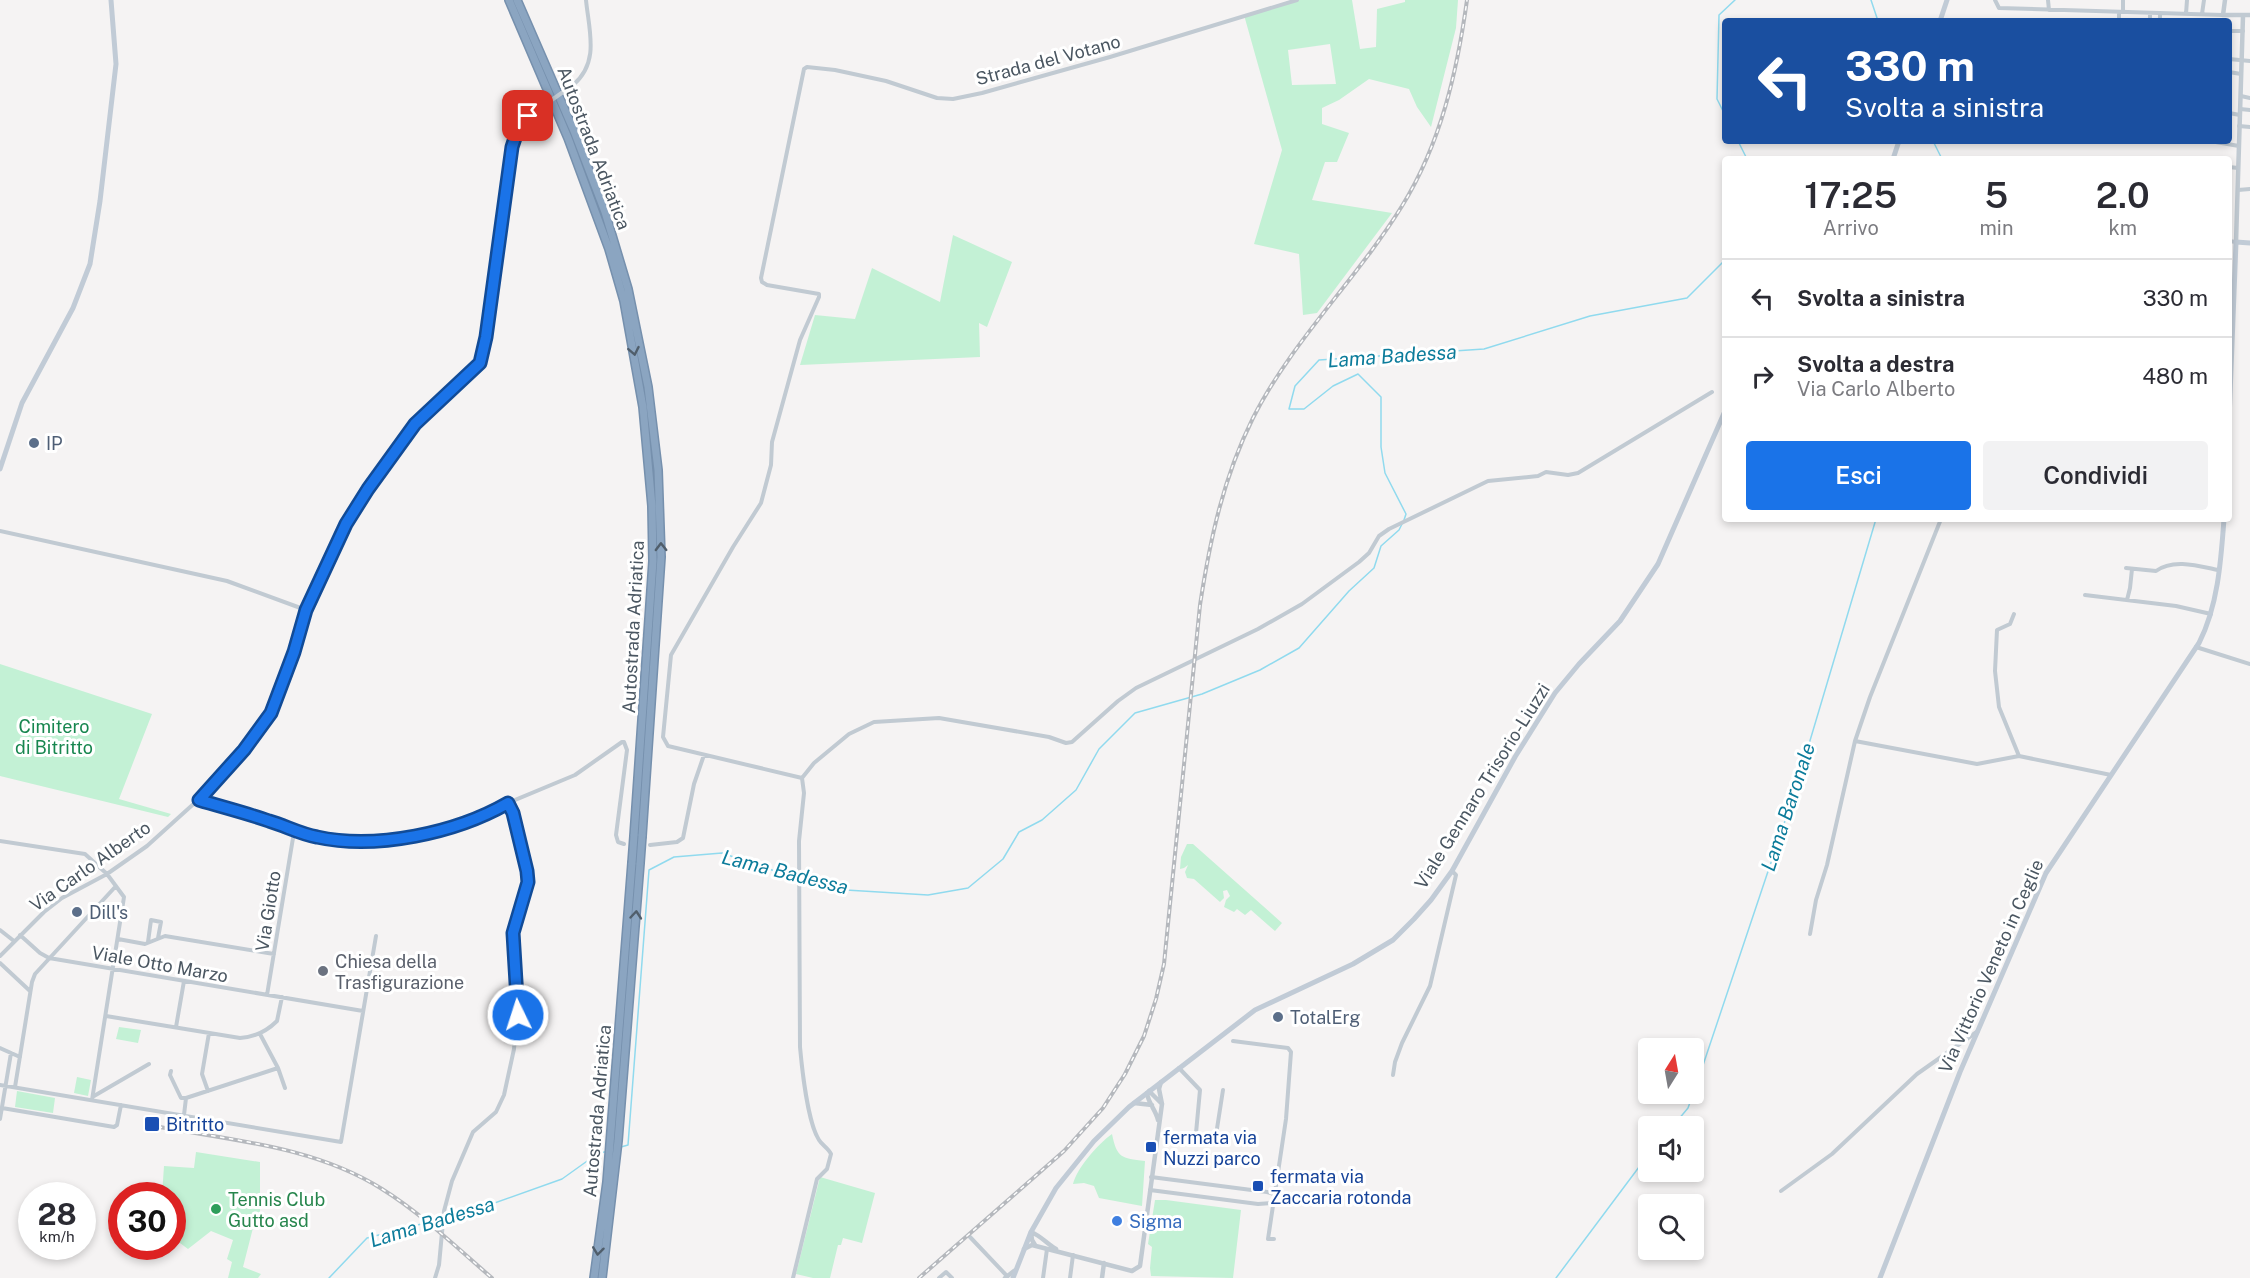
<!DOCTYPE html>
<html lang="it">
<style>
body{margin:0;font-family:"Public Sans",sans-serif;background:#f2f2f3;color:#2b2b33;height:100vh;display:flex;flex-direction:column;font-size:22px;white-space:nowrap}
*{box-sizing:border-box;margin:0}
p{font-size:20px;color:#7c7c81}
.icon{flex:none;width:33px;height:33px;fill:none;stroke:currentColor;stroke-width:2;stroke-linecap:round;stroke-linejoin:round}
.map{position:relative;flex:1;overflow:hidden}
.drawer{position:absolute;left:1722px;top:156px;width:510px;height:366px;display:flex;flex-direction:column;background:#fff;border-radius:6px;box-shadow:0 3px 9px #0003}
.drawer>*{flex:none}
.hud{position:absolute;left:1722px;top:18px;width:510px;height:126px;border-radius:6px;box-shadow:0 3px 9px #0003;background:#1a4fa0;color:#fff;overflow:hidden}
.needle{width:39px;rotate:11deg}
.buttons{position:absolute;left:1638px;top:1038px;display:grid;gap:12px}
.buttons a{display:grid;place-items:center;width:66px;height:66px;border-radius:6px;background:#fff;box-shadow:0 3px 9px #0003;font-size:30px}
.speed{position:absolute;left:18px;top:1182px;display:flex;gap:12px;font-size:30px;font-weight:700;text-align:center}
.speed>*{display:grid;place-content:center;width:78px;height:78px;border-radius:50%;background:#fff;box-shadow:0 3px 9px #0003;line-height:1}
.speed small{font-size:15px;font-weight:400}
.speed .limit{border:9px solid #d22;background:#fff;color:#111}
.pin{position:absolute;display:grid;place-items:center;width:51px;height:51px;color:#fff;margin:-26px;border-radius:12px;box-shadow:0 3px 9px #0006}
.me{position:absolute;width:66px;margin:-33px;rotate:356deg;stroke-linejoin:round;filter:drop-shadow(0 0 4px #0008)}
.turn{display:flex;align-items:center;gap:21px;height:126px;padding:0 24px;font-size:27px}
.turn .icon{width:78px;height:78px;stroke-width:2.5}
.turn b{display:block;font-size:42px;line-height:51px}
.eta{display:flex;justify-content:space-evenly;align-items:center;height:102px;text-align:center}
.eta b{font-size:36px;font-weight:600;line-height:42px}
.cta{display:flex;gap:12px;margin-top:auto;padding:12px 24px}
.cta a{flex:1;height:69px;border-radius:6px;background:#1a73e8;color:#fff;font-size:24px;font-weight:600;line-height:69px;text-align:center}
.cta a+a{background:#f2f2f3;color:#2b2b33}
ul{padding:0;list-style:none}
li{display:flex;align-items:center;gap:18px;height:78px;padding:0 24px;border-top:2px solid #e1e1e2}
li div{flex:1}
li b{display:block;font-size:22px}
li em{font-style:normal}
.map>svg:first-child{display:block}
.green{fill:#c3f1d5;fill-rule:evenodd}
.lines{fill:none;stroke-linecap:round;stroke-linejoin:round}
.stream{stroke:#90daee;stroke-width:1.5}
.motorway-casing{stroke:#7690ad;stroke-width:10}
.minor{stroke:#c1cad2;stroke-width:4}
.tertiary{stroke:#c1cad2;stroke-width:4.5}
.secondary{stroke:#c1cbd6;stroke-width:5}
.motorway{stroke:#8ba5c1;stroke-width:7}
.rail-casing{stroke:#b5b8bd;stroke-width:4}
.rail{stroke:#fff;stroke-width:1.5;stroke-dasharray:4.5;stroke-linecap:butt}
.motorway-bridge-casing{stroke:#7690ad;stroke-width:10;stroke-linecap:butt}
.minor-bridge{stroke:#c1cad2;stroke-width:4}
.motorway-bridge{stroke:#8ba5c1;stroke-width:7}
.oneway{stroke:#505e6b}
.route-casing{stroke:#114b97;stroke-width:15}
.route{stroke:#1a73e8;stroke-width:10}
.service-dot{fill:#5c6f8a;stroke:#fff;stroke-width:2}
.worship-dot{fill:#6b7280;stroke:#fff;stroke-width:2}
.transit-dot{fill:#1a4fb4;stroke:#fff;stroke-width:2}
.leisure-dot{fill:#2e9e5b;stroke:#fff;stroke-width:2}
.shop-dot{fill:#3f7fe0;stroke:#fff;stroke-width:2}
.labels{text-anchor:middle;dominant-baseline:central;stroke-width:6;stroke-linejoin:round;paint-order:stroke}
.street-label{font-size:18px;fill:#4a5661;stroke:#fff}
.service-label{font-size:18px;fill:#4e5e75;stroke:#fff;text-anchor:start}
.park-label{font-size:18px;fill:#17864f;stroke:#fff}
.worship-label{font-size:18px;fill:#5b616d;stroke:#fff;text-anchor:start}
.transit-label{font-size:18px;fill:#164399;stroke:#fff;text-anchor:start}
.leisure-label{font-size:18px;fill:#27864d;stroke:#fff;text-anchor:start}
.shop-label{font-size:18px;fill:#366cbe;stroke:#fff;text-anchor:start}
.water-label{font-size:20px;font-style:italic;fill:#0c7c9b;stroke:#fff}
</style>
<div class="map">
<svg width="2250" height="1278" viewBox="0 0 2250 1278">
<rect width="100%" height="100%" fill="#f5f3f3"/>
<path class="green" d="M1292,0H1352L1360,49L1376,47L1377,9L1405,2V0H1458L1456,28L1431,127L1417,107L1409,89L1369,79L1339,100L1322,108V124L1349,133L1337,162H1325L1312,200L1392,213L1317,313L1303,315L1299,254L1254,244L1282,150L1244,15ZM1330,44L1336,84L1292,85L1288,50Z
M953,235L1012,262L987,327L979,323L980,357L800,365L815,315L855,319L872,268L940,302Z
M0,664L152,714L119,799L171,814L168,817L0,776Z
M1187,844H1193L1282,923L1275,931L1251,910L1245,915L1237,909L1234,912L1224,907L1226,900L1230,896L1227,890L1223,891L1224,898L1220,902L1194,879L1187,878L1185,872L1188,865L1184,868L1180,869L1181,857Z
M119,1027L141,1030L138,1043L116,1039Z
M77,1077L91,1080L88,1096L74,1093Z
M17,1091L55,1098L53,1113L15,1107Z
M1112,1134C1117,1158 1121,1158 1145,1161L1142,1206L1099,1198L1094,1186L1084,1183L1073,1184C1077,1168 1098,1144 1112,1134Z
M196,1152L260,1162V1222L254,1224L243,1267L261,1274L258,1278H228L232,1262L227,1259L233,1240L211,1231L188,1249L180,1243L173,1242L172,1196L162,1195L164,1166L194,1168Z
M820,1177L875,1193L862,1243L843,1238L841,1245H838L830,1278H813L796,1274Z
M1155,1200H1166L1241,1210L1233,1278L1151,1276L1150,1268L1152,1247L1148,1244Z"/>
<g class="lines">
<path class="stream" d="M1871,0L1878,21
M1725,115L1717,99L1719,15L1735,0
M1738,141L1747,159
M1933,141L1942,159
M1404,520L1406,514L1385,473L1381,447V397L1358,374L1333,386L1304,409H1289L1295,386L1319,360L1484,349L1590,316L1687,298L1725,260
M1694,1092L1795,791L1876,519
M1673,1126L1688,1108L1693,1094
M621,1147L628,1145L649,870L674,857L722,853L804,881L846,890L928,895L968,888L1003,859L1019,832L1042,820L1076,790L1099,749L1135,713L1202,694L1260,670L1299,648L1349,591L1374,568L1381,546L1399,530L1402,524
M329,1278L367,1238L472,1211L562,1179L597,1154L608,1151
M1556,1278L1648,1155"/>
<g class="motorway-casing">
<path id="motorway" d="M509,0L568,138L609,249L624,301L643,407L652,506L653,561L634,836
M517,0L574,131L605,212L628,289L648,387L658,470L661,557L642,836
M594,1278L607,1182L632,863
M602,1278L618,1141L640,863"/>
</g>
<path class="minor" d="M1995,0L1999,8L2223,15
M2048,0L2049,10
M2123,12V0
M2186,14L2187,0
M2202,14L2204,0
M2119,21V12
M2150,21V13
M2160,21V13
M2229,31H2243
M2229,59L2250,61
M2229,72L2241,74
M573,85C600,62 589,31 586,0
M2241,96L2250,98
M2240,109L2250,110
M2229,113L2240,115
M2239,126L2250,127
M2210,141L2239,146
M2229,167L2238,168
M2238,190L2250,189
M2229,241L2236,242
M0,531L227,581L306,610
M2126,568L2156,571C2173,558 2199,566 2218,570
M2085,595L2176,606L2211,614
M2127,600L2130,588L2132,569
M2014,614L2010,624L1997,630L1995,671L1999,707L2019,756L2111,775
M2196,647L2250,664
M1855,741L1977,764L2019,756
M802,778L668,746L663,737L671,655L733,547L761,503L771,465L772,442L800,340L819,297V294L767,285L762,282L761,278L804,69L807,67L835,70L886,81L937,98L953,99L982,93L1110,57L1297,0
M802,778L814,763L849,734L874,722L939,718L1049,737L1066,743L1072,742L1118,701L1136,688L1258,629L1302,604L1359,562L1369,553L1379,536L1389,529L1488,481L1538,476L1546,472L1568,475L1578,473L1712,392
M199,799L268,820L294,832L343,841L370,843L459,826L508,803L513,813L527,871L528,882L513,933L517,1015L514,1049L504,1095L496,1112L473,1132L452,1181L444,1211L439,1265L435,1278
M508,803L575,775L622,742H624L627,750L616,835L618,842L624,844
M0,841L85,854L107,874L124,897L92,1100
M650,845L677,842L683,838L694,784L704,755
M0,930L14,941
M1810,934L1816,900L1827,865L1855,741L1870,697L1941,519
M20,935L40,953L49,958L363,1011
M118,939L145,944L165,936L274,954
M148,942L151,920L161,922L158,938
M0,956L44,912L62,898L107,874L147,846L199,799L244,750L271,713L294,652L306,610L347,524L368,490L415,424L480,363L487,337L512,147L518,129L536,111
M0,963L30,991
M267,995L294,832
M106,1016L240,1038C255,1037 266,1032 277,1021L282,997
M176,1027L184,981
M260,1034L278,1068L285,1088
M1233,1041L1288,1048L1291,1052L1286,1119L1268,1239H1274
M0,1048L20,1057
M1179,1068L1200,1090L1196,1133L1199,1137L1213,1138L1216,1135L1223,1090
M171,1071L170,1075L181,1098H186L184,1115
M1393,1075L1395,1062L1402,1043L1430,986L1456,875L1452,871
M0,1085L341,1142L376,936
M15,1087L32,982L35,974L116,886
M208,1091L202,1074L209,1033
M94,1096L149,1064
M186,1098L278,1068
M2,1108L114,1127L117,1125L121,1105
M0,1119L11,1053
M1151,1177L1267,1192L1274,1194
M1150,1190L1258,1204L1273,1203
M1781,1191L1832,1154L1917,1074L1978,1031
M970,1237L1007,1276
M793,1278L817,1179L827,1169L831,1154C828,1148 822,1145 819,1140C808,1123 802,1069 800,1047L799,841L804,793L802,778
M939,1278L946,1272L952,1278
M1043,1278L1047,1249
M1070,1278L1073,1255"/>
<path class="tertiary" d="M2225,0L2223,15H2250
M2236,242L2243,16
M1149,1091L1162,1104
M1147,1093C1148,1103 1156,1110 1158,1120
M1134,1103L1152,1105
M1035,1245L1032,1240L1031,1232C1041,1236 1046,1243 1056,1249
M1024,1249L1032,1245L1132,1271L1140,1266L1162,1104L1159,1089L1161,1082
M1005,1278L1014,1271
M1102,1278L1104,1263"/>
<path class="secondary" d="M1940,21L1947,0
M1893,159L1899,141
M2229,421L2236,242L2250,243
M0,469L22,403L73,308L90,264L100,201L116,64L111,0
M1013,1278L1031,1232L1056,1188L1094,1141L1129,1107L1255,1010L1353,964L1393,940L1414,919L1431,900L1452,871L1515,757L1555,693L1579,664L1620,621L1658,564L1725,411
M1880,1278L1960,1072L2046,873L2199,643C2218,606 2221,560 2224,519"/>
<use href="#motorway" class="motorway"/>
<g class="rail-casing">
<path id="rail" d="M149,1125C227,1140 312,1145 382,1189C422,1214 456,1247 492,1278
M919,1278L1064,1151L1103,1108L1125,1074L1144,1036L1156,999L1164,964L1200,605C1210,540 1223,478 1253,418C1292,341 1357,279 1402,206C1441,143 1457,72 1467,0"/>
</g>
<use href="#rail" class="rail"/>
<g class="motorway-bridge-casing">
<path id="motorway-bridge" d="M632,863L634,836
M640,863L642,836"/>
</g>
<path class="minor-bridge" d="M536,111L573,85"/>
<use href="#motorway-bridge" class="motorway-bridge"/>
</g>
<defs><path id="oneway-chevron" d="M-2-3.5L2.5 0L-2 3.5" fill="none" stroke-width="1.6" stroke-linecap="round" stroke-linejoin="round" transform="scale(1.5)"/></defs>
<g class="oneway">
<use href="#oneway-chevron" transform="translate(634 351) rotate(79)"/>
<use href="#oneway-chevron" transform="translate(661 547) rotate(-91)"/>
<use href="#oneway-chevron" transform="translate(636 915) rotate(-85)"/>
<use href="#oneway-chevron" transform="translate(598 1251) rotate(97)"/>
</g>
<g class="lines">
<g class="route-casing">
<path id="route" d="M518,1015L513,933L528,882L527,871L513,813L508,803C456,833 376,850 317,837C300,834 286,826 269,821C246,813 222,807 199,800L244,750L271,713L294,652L306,610L346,524L368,489L415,424L480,363L486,337L512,147L518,129L528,116"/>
</g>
<use href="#route" class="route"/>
</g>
<g class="service-dot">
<circle cx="34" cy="443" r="6"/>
<circle cx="77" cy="912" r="6"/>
<circle cx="1278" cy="1017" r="6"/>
</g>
<circle class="worship-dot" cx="323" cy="971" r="6"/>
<g class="transit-dot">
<rect x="144" y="1116" width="16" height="16" rx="3"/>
<rect x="1145" y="1141" width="12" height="12" rx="3"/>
<rect x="1252" y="1180" width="12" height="12" rx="3"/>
</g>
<circle class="leisure-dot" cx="216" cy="1209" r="6"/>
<circle class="shop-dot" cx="1117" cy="1221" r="6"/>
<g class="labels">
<g class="street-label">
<text transform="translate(1048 60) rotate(-15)">Strada del Votano</text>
<text transform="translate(594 148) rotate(69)">Autostrada Adriatica</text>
<text transform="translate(633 627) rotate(-87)">Autostrada Adriatica</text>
<text transform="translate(1482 786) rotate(-58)">Viale Gennaro Trisorio-Liuzzi</text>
<text transform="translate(90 866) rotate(-35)">Via Carlo Alberto</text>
<text transform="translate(268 911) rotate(-81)">Via Giotto</text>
<text transform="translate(160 964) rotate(10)">Viale Otto Marzo</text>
<text transform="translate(1991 966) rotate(-66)">Via Vittorio Veneto in Ceglie</text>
<text transform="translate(597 1111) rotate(-85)">Autostrada Adriatica</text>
</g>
<g class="service-label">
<text x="46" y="443">IP</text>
<text x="89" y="912">Dill's</text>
<text x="1290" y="1017">TotalErg</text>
</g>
<g class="park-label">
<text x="54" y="726">Cimitero<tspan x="54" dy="21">di Bitritto</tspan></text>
</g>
<g class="worship-label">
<text x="335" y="961">Chiesa della<tspan x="335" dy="21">Trasfigurazione</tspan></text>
</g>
<g class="transit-label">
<text x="166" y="1124">Bitritto</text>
<text x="1163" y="1137">fermata via<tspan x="1163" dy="21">Nuzzi parco</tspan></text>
<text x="1270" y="1176">fermata via<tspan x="1270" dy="21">Zaccaria rotonda</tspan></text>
</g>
<g class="leisure-label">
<text x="228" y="1199">Tennis Club<tspan x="228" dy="21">Gutto asd</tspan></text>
</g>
<g class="shop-label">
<text x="1129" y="1221">Sigma</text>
</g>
<g class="water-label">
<text transform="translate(1392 356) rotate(-4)">Lama Badessa</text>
<text transform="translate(1788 807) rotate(-72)">Lama Baronale</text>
<text transform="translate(785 872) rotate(14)">Lama Badessa</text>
<text transform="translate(432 1222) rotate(-17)">Lama Badessa</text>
</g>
</g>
</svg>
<div class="buttons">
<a><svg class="needle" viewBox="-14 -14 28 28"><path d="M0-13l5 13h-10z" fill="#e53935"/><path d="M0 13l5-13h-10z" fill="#7c7c81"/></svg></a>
<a><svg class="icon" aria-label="sound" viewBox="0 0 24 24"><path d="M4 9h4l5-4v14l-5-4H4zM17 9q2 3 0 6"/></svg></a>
<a><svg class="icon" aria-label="search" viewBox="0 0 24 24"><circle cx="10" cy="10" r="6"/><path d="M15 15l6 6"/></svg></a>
</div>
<div class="speed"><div>28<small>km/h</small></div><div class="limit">30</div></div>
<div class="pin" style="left:528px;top:116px;background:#d93025"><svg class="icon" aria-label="arrive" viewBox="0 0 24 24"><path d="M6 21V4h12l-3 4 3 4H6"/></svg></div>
<svg class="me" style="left:518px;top:1015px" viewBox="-20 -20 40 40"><circle r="17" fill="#1a73e8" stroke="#fff" stroke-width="3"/><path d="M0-11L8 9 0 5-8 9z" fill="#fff"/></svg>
<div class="hud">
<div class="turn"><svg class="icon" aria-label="left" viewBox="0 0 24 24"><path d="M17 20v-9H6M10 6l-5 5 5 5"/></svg><div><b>330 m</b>Svolta a sinistra</div></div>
</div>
<section class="drawer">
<div class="eta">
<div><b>17:25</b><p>Arrivo</p></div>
<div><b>5</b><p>min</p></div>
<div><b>2.0</b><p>km</p></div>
</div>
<ul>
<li><svg class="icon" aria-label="left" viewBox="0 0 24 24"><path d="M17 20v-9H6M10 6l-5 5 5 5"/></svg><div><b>Svolta a sinistra</b></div><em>330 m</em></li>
<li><svg class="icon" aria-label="right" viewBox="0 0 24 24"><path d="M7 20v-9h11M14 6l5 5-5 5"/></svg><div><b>Svolta a destra</b><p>Via Carlo Alberto</p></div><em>480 m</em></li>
</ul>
<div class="cta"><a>Esci</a><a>Condividi</a></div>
</section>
</div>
